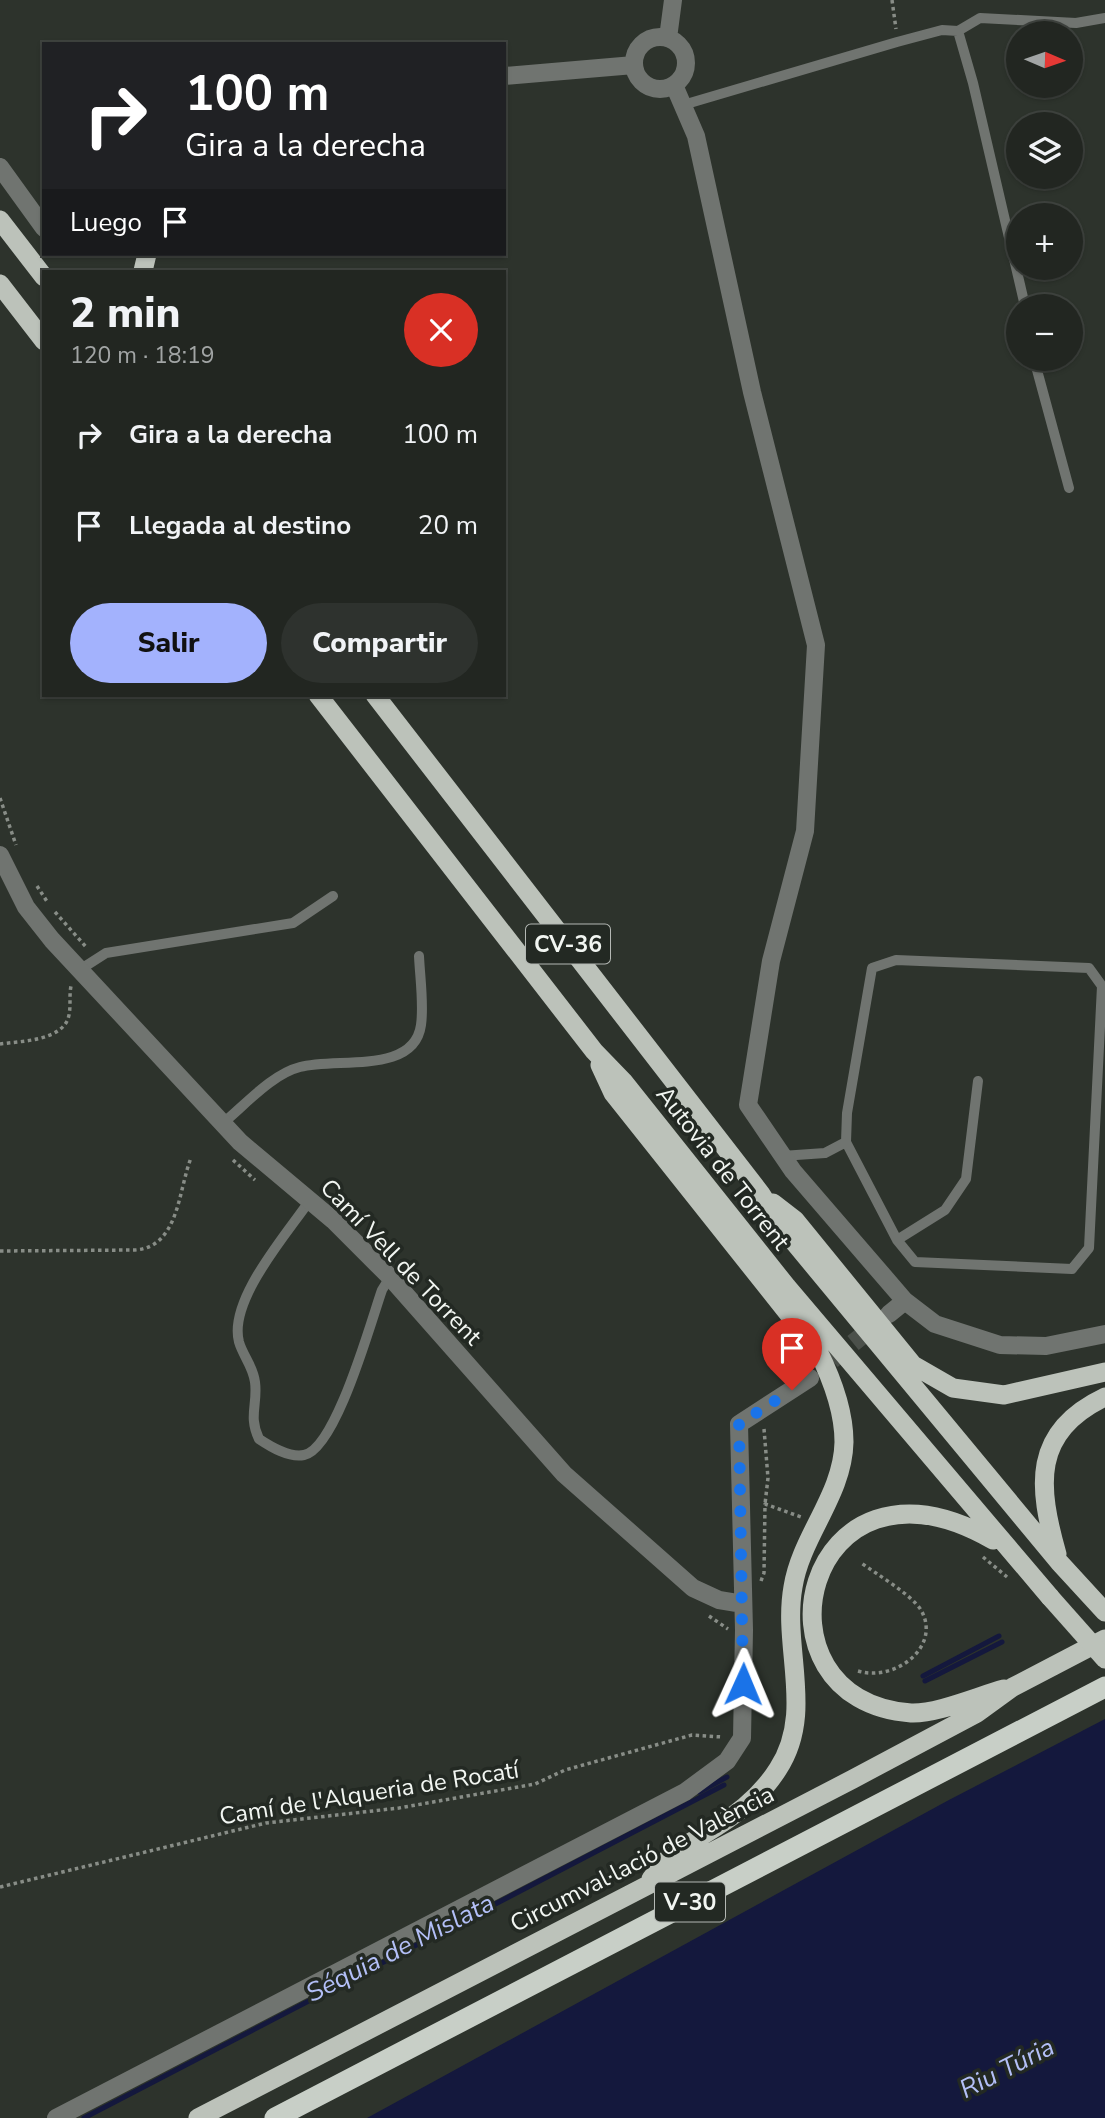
<!DOCTYPE html>
<html lang="es">
<meta charset="utf-8">
<style>
body{margin:0;font-family:"Nunito Sans",sans-serif;background:#2e322e;color:#f1f3f6;height:100vh;display:flex;flex-direction:column;font-size:26px;white-space:nowrap}
*{box-sizing:border-box;margin:0}
p{font-size:23px;color:#a2a5a5}
.icon{flex:none;width:38px;height:38px;fill:none;stroke:currentColor;stroke-width:2;stroke-linecap:round;stroke-linejoin:round}
.map{position:relative;flex:1;overflow:hidden}
.details{position:absolute;left:42px;top:270px;width:464px;height:427px;display:flex;flex-direction:column;background:#222621;border-radius:0px;box-shadow:0 2px 5px #0004,0 0 0 2px #3f433f}
.details>*{flex:none}
.top-card{position:absolute;left:42px;top:42px;width:464px;height:214px;border-radius:0px;box-shadow:0 2px 5px #0004,0 0 0 2px #3f433f;background:#202124;color:#fff;overflow:hidden}
.needle{width:46px;rotate:92deg}
.fabs{position:absolute;left:1006px;top:21px;display:grid;gap:14px}
.fabs a{display:grid;place-items:center;width:77px;height:77px;border-radius:50%;background:#222621;box-shadow:0 2px 5px #0004,0 0 0 2px #3f433f;font-size:35px}
.pin{position:absolute;display:grid;place-items:center;width:60px;height:60px;color:#fff;margin:-72px -30px;border-radius:50% 50% 50% 0;rotate:-45deg;box-shadow:0 0 7px #0007}
.pin .icon{rotate:45deg}
.me{position:absolute;width:77px;margin:-38px;rotate:1deg;stroke-linejoin:round;filter:drop-shadow(0 0 5px #0008)}
.turn{display:flex;align-items:center;gap:24px;height:147px;padding:0 28px;font-size:32px}
.turn .icon{width:91px;height:91px;stroke-width:2.5}
.turn b{display:block;font-size:49px;line-height:60px}
.then{display:flex;align-items:center;height:66px;padding:0 28px;background:#0003;gap:14px;font-size:26px}
.round{display:grid;place-items:center;flex:none;width:74px;height:74px;border-radius:37px;background:#2e322e}
.overview{display:flex;align-items:center;justify-content:space-between;height:119px;padding:0 28px}
h1{font-size:42px;font-weight:800;line-height:52px}
.cta{display:flex;gap:14px;margin-top:auto;padding:14px 28px}
.cta a{flex:1;height:80px;border-radius:42px;background:#a3b2fd;color:#111;font-size:28px;font-weight:800;line-height:80px;text-align:center}
.cta a+a{background:#2e322e;color:#f1f3f6}
ul{padding:0;list-style:none}
li{display:flex;align-items:center;gap:21px;height:91px;padding:0 28px}
li div{flex:1}
li b{display:block;font-size:26px}
li em{font-style:normal}
.map>svg:first-child{display:block}
.water{fill:#14183d}
.lines{fill:none;stroke-linecap:round;stroke-linejoin:round}
.stream{stroke:#14183d;stroke-width:5}
.minor-tunnel{stroke:#4b504a;stroke-width:18;stroke-dasharray:18 9;stroke-linecap:butt}
.path{stroke:#888d87;stroke-width:3.5;stroke-dasharray:3.5 3.5;stroke-linecap:butt}
.service{stroke:#707470;stroke-width:10}
.minor{stroke:#707470;stroke-width:18}
.trunk{stroke:#bcc2ba;stroke-width:19}
.motorway{stroke:#c8cfc7;stroke-width:21}
.trunk-bridge{stroke:#bcc2ba;stroke-width:19}
.route{stroke:#1a73e8;stroke-width:12;stroke-dasharray:0 21.6}
.labels{text-anchor:middle;dominant-baseline:central;stroke-width:7;stroke-linejoin:round;paint-order:stroke}
.shield{fill:#232923;stroke:#b4b8b4;stroke-width:2}
.shield-label{font-size:23px;font-weight:bold;fill:#f2f6f2}
.street-label{font-size:24px;fill:#f2f6f2;stroke:#232923}
.water-label{font-size:26px;font-style:italic;fill:#b3bff7;stroke:#232923}
</style>
<div class="map">
<svg width="1105" height="2118" viewBox="0 0 1105 2118">
<rect width="100%" height="100%" fill="#2d332c"/>
<path class="water" d="M1105,1719V2118H367L947,1801Z"/>
<g class="lines">
<path class="stream" d="M923,1676L999,1636
M925,1681L1002,1642
M699,1792L727,1777
M84,2118L724,1785"/>
<path class="minor-tunnel" d="M832,1360L878,1323"/>
<path class="path" d="M892,0L896,29
M0,798L16,845
M37,886L48,903
M55,912L87,948
M0,1044C21,1041 64,1041 69,1015C71,1005 69,996 71,986
M233,1160L255,1180
M0,1251L135,1250C179,1247 178,1191 191,1158
M764,1429L768,1478L765,1504
M983,1557L1007,1577
M761,1581L764,1573L765,1504L801,1517
M709,1616L728,1629
M858,1671C895,1682 942,1647 921,1610C911,1594 876,1574 860,1562
M0,1887L266,1823L399,1808L535,1784L565,1770L692,1735L722,1737"/>
<path class="service" d="M958,31L980,18L1076,23L1105,18
M683,105L897,42L942,30L958,31L973,83L1025,306
M1034,359L1069,488
M896,960L1089,968L1102,986L1089,1248L1072,1269L915,1262L897,1240L846,1142L847,1113L872,968Z
M81,969L106,953L293,923L333,896
M223,1123C245,1105 272,1074 300,1067C337,1057 414,1075 421,1025C424,1004 420,978 419,956
M782,1156L825,1153L846,1142
M310,1200C287,1234 228,1300 239,1342C243,1356 253,1366 255,1382C258,1404 248,1416 259,1439C271,1447 289,1458 304,1455C336,1449 371,1321 382,1290L390,1277
M897,1240L945,1210L966,1179L978,1081"/>
<path class="minor" d="M634 63a26 26 0 1 1 52 0a26 26 0 1 1-52 0Z
M668,38L673,0
M504,76L634,65
M674,85L696,136L752,392L816,645L805,831L771,961L748,1105L793,1171L905,1301L935,1324L1000,1345L1046,1346L1105,1334
M0,167L44,228
M0,855L26,907L52,940L240,1142L333,1220L390,1277L564,1474L693,1588L719,1600L743,1604
M889,1314L905,1301
M56,2118L685,1792L727,1761L742,1738L744,1630L739,1424L810,1378"/>
<path class="trunk" d="M0,220L44,277
M143,271L147,254
M0,284L44,341
M318,695L594,1051L623,1081L787,1287L1050,1597
M375,695L761,1194L784,1230L1059,1562L1105,1612
M600,1065L613,1093L818,1351C832,1379 844,1410 844,1442C843,1495 801,1536 793,1587C782,1648 815,1713 778,1769C759,1799 733,1817 703,1835C693,1841 680,1847 672,1855C664,1862 657,1871 651,1879
M773,1203L795,1220L913,1365L953,1388L1004,1395L1105,1372
M993,1540C803,1431 742,1701 911,1713C937,1714 978,1696 1004,1689
M1057,1554C1038,1487 1031,1432 1105,1397
M198,2118L853,1779L977,1713L1013,1687L1105,1639"/>
<path class="motorway" d="M275,2118L1105,1687"/>
<path class="trunk-bridge" d="M1050,1597L1105,1659"/>
</g>
<g class="lines">
<path class="route" d="M743,1684L739,1424L792,1390"/>
</g>
<g class="labels">
<g class="shield">
<rect x="526" y="924.5" width="84" height="39" rx="5"/>
<rect x="655" y="1882.5" width="70" height="39" rx="5"/>
</g>
<g class="shield-label">
<text x="568" y="944">CV-36</text>
<text x="690" y="1902">V-30</text>
</g>
<g class="street-label">
<text transform="translate(723 1168) rotate(52)">Autovia de Torrent</text>
<text transform="translate(401 1262) rotate(46)">Camí Vell de Torrent</text>
<text transform="translate(369 1793) rotate(-9)">Camí de l'Alqueria de Rocatí</text>
<text transform="translate(642 1859) rotate(-27)">Circumval·lació de València</text>
</g>
<g class="water-label">
<text transform="translate(400 1948) rotate(-27)">Séquia de Mislata</text>
<text transform="translate(1007 2068) rotate(-27)">Riu Túria</text>
</g>
</g>
</svg>
<div class="fabs">
<a><svg class="needle" viewBox="-14 -14 28 28"><path d="M0-13l5 13h-10z" fill="#e53935"/><path d="M0 13l5-13h-10z" fill="#a2a5a5"/></svg></a>
<a><svg class="icon" aria-label="layers" viewBox="0 0 24 24"><path d="M12 4l9 5-9 5-9-5zM3 14l9 5 9-5"/></svg></a>
<a>+</a>
<a>−</a>
</div>
<div class="pin" style="left:792px;top:1390px;background:#d93025"><svg class="icon" aria-label="arrive" viewBox="0 0 24 24"><path d="M6 21V4h12l-3 4 3 4H6"/></svg></div>
<svg class="me" style="left:743px;top:1684px" viewBox="-20 -20 40 40"><path d="M0-17L14 15 0 8-14 15z" fill="#1a73e8" stroke="#fff" stroke-width="4"/></svg>
<div class="top-card">
<div class="turn"><svg class="icon" aria-label="right" viewBox="0 0 24 24"><path d="M7 20v-9h11M14 6l5 5-5 5"/></svg><div><b>100 m</b>Gira a la derecha</div></div>
<div class="then">Luego<svg class="icon" aria-label="arrive" viewBox="0 0 24 24"><path d="M6 21V4h12l-3 4 3 4H6"/></svg></div>
</div>
<section class="details">
<div class="overview"><div><h1>2 min</h1><p>120 m · 18:19</p></div><a class="round" style="background:#d93025;color:#fff"><svg class="icon" aria-label="close" viewBox="0 0 24 24"><path d="M6 6l12 12M18 6L6 18"/></svg></a></div>
<ul>
<li><svg class="icon" aria-label="right" viewBox="0 0 24 24"><path d="M7 20v-9h11M14 6l5 5-5 5"/></svg><div><b>Gira a la derecha</b></div><em>100 m</em></li>
<li><svg class="icon" aria-label="arrive" viewBox="0 0 24 24"><path d="M6 21V4h12l-3 4 3 4H6"/></svg><div><b>Llegada al destino</b></div><em>20 m</em></li>
</ul>
<div class="cta"><a>Salir</a><a>Compartir</a></div>
</section>
</div>
